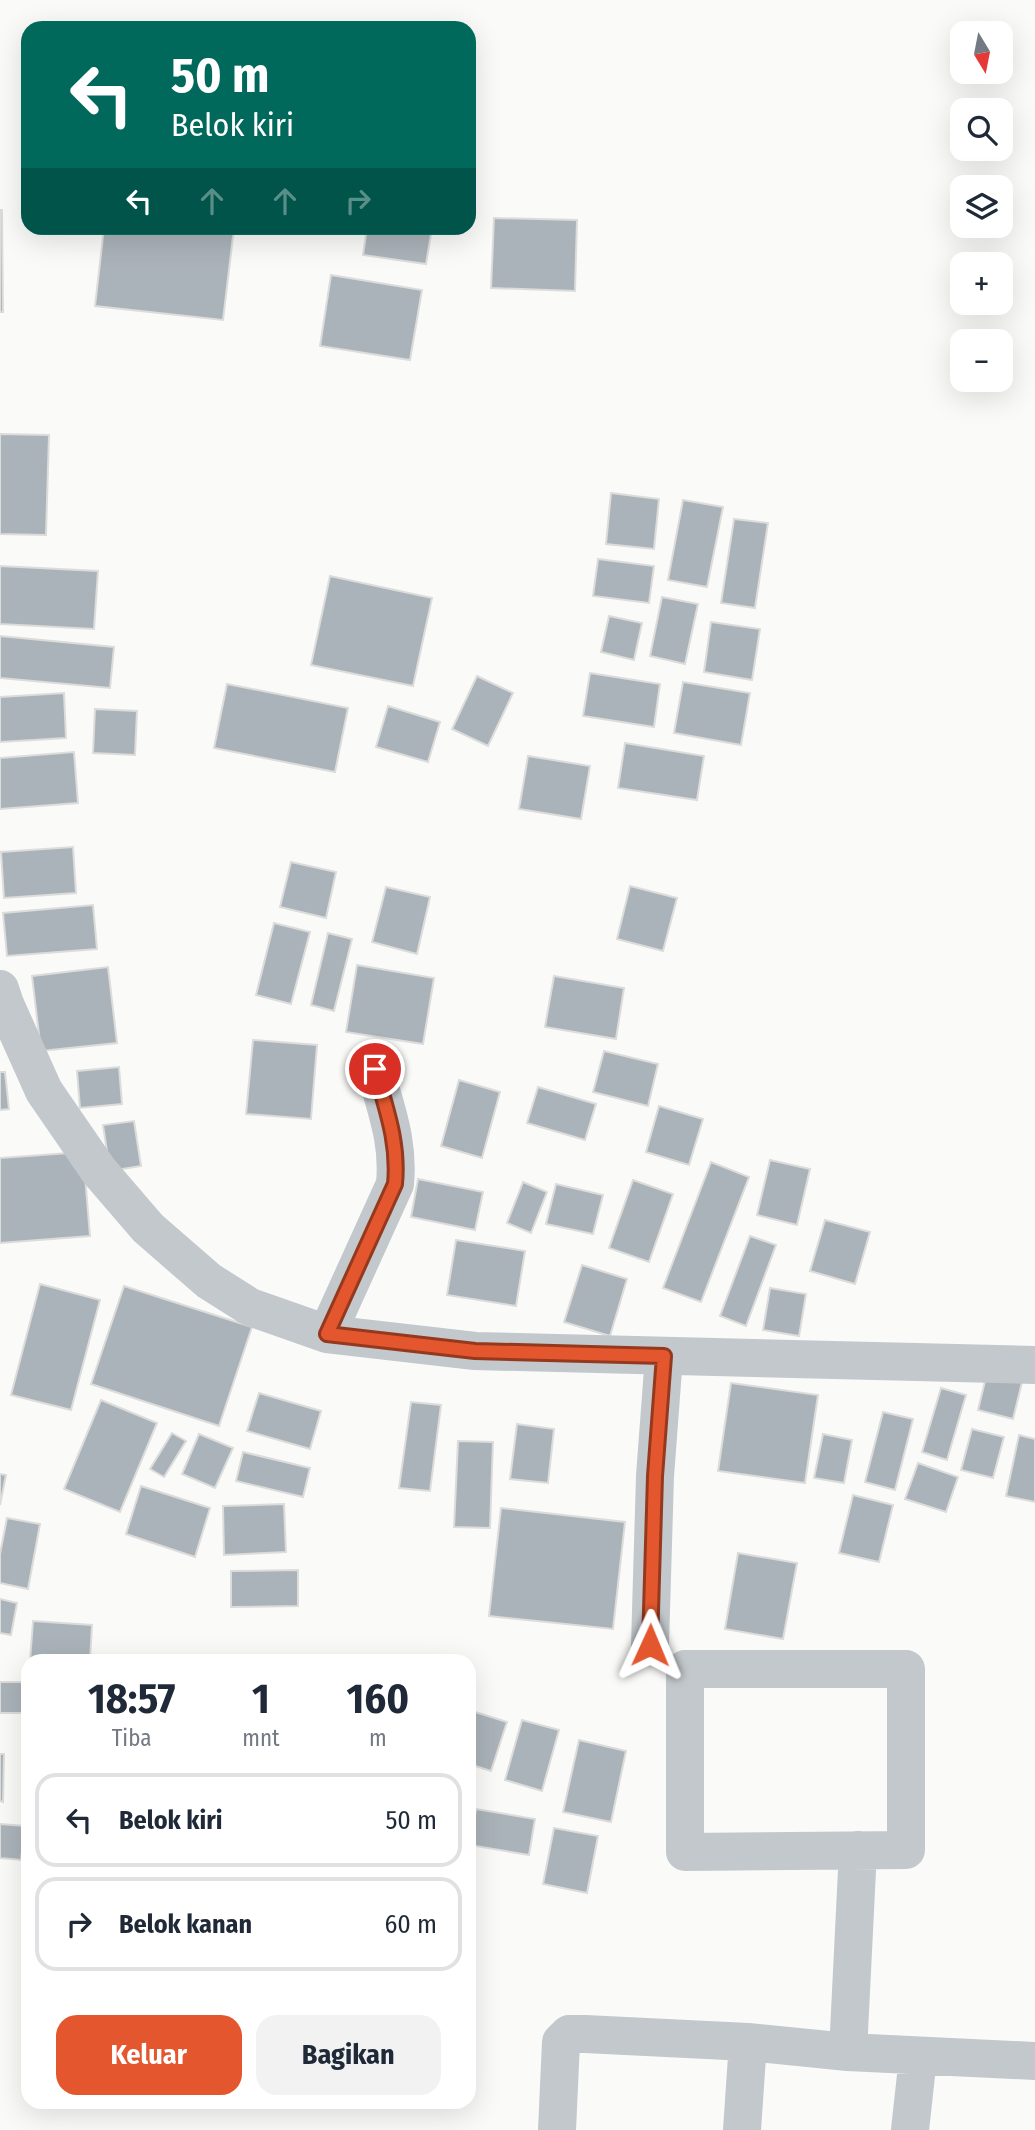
<!DOCTYPE html>
<html lang="id">
<meta charset="utf-8">
<style>
body{margin:0;font-family:"Fira Sans Condensed",sans-serif;background:#f2f2f3;color:#1f2937;height:100vh;display:flex;flex-direction:column;font-size:26px;white-space:nowrap}
*{box-sizing:border-box;margin:0}
p{font-size:23px;color:#747a83}
.icon{flex:none;width:38px;height:38px;fill:none;stroke:currentColor;stroke-width:2;stroke-linecap:round;stroke-linejoin:round}
.map{position:relative;flex:1;overflow:hidden}
.drawer{position:absolute;left:21px;top:1654px;width:455px;height:455px;display:flex;flex-direction:column;background:#fff;border-radius:21px;box-shadow:0 7px 28px #0002}
.drawer>*{flex:none}
.hud{position:absolute;left:21px;top:21px;width:455px;height:214px;border-radius:21px;box-shadow:0 7px 28px #0002;background:#00695c;color:#fff;overflow:hidden}
.needle{width:46px;rotate:170deg}
.controls{position:absolute;left:950px;top:21px;display:grid;gap:14px}
.controls a{display:grid;place-items:center;width:63px;height:63px;border-radius:14px;background:#fff;box-shadow:0 7px 28px #0002;font-size:35px}
.pin{position:absolute;display:grid;place-items:center;width:60px;height:60px;color:#fff;margin:-30px;border:4px solid #fff;border-radius:50%;box-shadow:0 2px 7px #0007}
.me{position:absolute;width:77px;margin:-38px;rotate:1deg;stroke-linejoin:round;filter:drop-shadow(0 0 5px #0008)}
.turn{display:flex;align-items:center;gap:24px;height:147px;padding:0 35px;font-size:32px}
.turn .icon{width:91px;height:91px;stroke-width:2.5}
.turn b{display:block;font-size:49px;line-height:60px}
.lanes{display:flex;align-items:center;height:66px;padding:0 35px;background:#0003;justify-content:center;gap:35px;direction:ltr}
.lanes .off{opacity:.35}
.eta{display:flex;justify-content:space-evenly;align-items:center;height:119px;text-align:center}
.eta b{font-size:42px;font-weight:700;line-height:49px}
.cta{display:flex;gap:14px;margin-top:auto;padding:14px 35px}
.cta a{flex:1;height:80px;border-radius:21px;background:#e4572e;color:#fff;font-size:28px;font-weight:700;line-height:80px;text-align:center}
.cta a+a{background:#f2f2f3;color:#1f2937}
ul{padding:0;list-style:none}
li{display:flex;align-items:center;gap:21px;height:94px;margin:0 14px 10px;padding:0 21px;border:4px solid #e0e1e3;border-radius:21px}
li div{flex:1}
li b{display:block;font-size:26px}
li em{font-style:normal}
.map>svg:first-child{display:block}
.building{fill:#aab3b9;stroke:#dcdcda;stroke-width:2}
.lines{fill:none;stroke-linecap:round;stroke-linejoin:round}
.street{stroke:#c3c8cc;stroke-width:38}
.route-casing{stroke:#94391e;stroke-width:18}
.route{stroke:#e4572e;stroke-width:12}
</style>
<div class="map">
<svg width="1035" height="2130" viewBox="0 0 1035 2130">
<rect width="100%" height="100%" fill="#fafaf8"/>
<path class="building" d="M0,210H2L3,312H0Z
M494,218L577,220L575,291L491,288Z
M104,228H234L223,320L95,306Z
M367,228H432L426,264L363,255Z
M331,275L422,290L410,360L320,346Z
M0,434L49,435L46,535L0,534Z
M611,493L659,499L654,549L606,544Z
M683,500L723,507L707,587L668,580Z
M734,519L768,523L755,608L721,603Z
M598,559L654,566L649,603L593,596Z
M0,566L98,571L94,629L0,624Z
M330,576L432,598L413,686L311,665Z
M662,597L698,604L685,664L650,656Z
M609,616L642,623L634,660L601,652Z
M711,622L760,629L752,680L704,672Z
M0,636L114,647L110,688L0,678Z
M590,673L660,684L654,727L583,716Z
M477,676L513,693L488,746L452,729Z
M683,682L750,693L741,745L674,733Z
M227,684L348,708L335,772L214,748Z
M64,693L66,738L0,742V697Z
M388,706L440,722L428,762L376,747Z
M95,709L137,711L135,755L93,753Z
M625,743L704,756L697,800L618,788Z
M74,752L78,803L0,809V758Z
M528,756L590,766L581,819L519,809Z
M73,847L76,893L4,898L1,852Z
M291,862L336,872L326,918L280,907Z
M630,886L677,898L663,951L617,939Z
M386,887L430,897L417,954L372,942Z
M93,905L97,949L7,956L3,913Z
M274,923L310,932L291,1004L256,995Z
M328,933L352,939L334,1011L311,1005Z
M357,965L434,978L423,1044L346,1032Z
M108,967L117,1043L41,1051L32,976Z
M554,976L624,988L616,1039L545,1027Z
M253,1040L317,1045L311,1119L246,1114Z
M604,1051L658,1064L648,1106L593,1092Z
M119,1067L122,1104L80,1108L77,1071Z
M0,1072H5L9,1109L0,1110Z
M459,1080L500,1092L482,1158L441,1146Z
M538,1087L596,1104L585,1140L527,1123Z
M659,1106L703,1119L689,1165L646,1152Z
M134,1121L141,1166L110,1171L103,1125Z
M83,1152L90,1236L0,1243V1158Z
M770,1160L810,1169L797,1225L757,1215Z
M711,1162L749,1177L701,1302L663,1288Z
M418,1179L483,1192L475,1230L411,1217Z
M633,1180L673,1194L649,1262L609,1248Z
M523,1182L547,1192L531,1233L507,1223Z
M556,1184L603,1195L593,1234L546,1224Z
M825,1220L870,1232L855,1284L810,1271Z
M750,1236L776,1245L746,1326L720,1316Z
M456,1240L525,1251L516,1306L447,1295Z
M582,1265L627,1279L610,1336L564,1322Z
M40,1284L100,1300L71,1410L11,1395Z
M124,1286L252,1327L219,1426L91,1384Z
M770,1288L806,1294L799,1336L763,1330Z
M988,1369L1023,1378L1013,1419L978,1410Z
M731,1383L818,1395L805,1483L718,1471Z
M941,1388L966,1395L947,1460L922,1452Z
M259,1393L321,1411L310,1449L247,1431Z
M101,1400L157,1423L120,1512L64,1489Z
M411,1402L441,1405L430,1491L399,1488Z
M883,1412L913,1419L895,1490L865,1482Z
M517,1424L554,1429L548,1483L510,1479Z
M972,1429L1004,1437L993,1478L961,1470Z
M172,1433L186,1441L164,1477L150,1469Z
M199,1434L233,1448L215,1488L182,1474Z
M823,1434L852,1440L844,1483L814,1478Z
M1019,1435L1035,1439V1502L1006,1496Z
M458,1441L493,1442L490,1528L454,1527Z
M243,1452L310,1468L303,1497L236,1481Z
M918,1463L958,1477L946,1512L905,1499Z
M0,1474L6,1475L0,1505Z
M141,1486L210,1508L195,1557L126,1534Z
M853,1495L893,1505L879,1562L839,1553Z
M284,1504L286,1552L224,1555L223,1506Z
M501,1508L625,1522L613,1629L489,1616Z
M7,1518L40,1524L28,1589L0,1583V1554Z
M738,1553L797,1563L783,1639L725,1629Z
M298,1570V1606L231,1607V1571Z
M0,1599L17,1603L11,1635L0,1633Z
M33,1621L92,1625L90,1661H30Z
M0,1682H28V1713H0Z
M469,1710L507,1722L491,1771L469,1764Z
M522,1720L559,1730L542,1791L505,1780Z
M579,1740L626,1751L611,1822L563,1812Z
M0,1754H4L3,1802L0,1801Z
M476,1809L535,1819L529,1855L470,1845Z
M0,1824L25,1826L21,1860L0,1858Z
M554,1828L598,1836L587,1893L543,1884Z"/>
<g class="lines">
<path class="street" d="M0,989L5,1004L44,1091L99,1171L148,1228L209,1281L250,1307L327,1334L475,1351L1035,1365
M327,1334L395,1184C399,1141 386,1110 375,1069
M650,1645L655,1476L664,1356
M685,1669H906V1850L685,1852Z
M848,2052L1035,2061
M557,2130L561,2042L569,2034H585L748,2042
M742,2130L748,2042L848,2052L858,1850
M910,2130L918,2057"/>
</g>
<g class="lines">
<g class="route-casing">
<path id="route" d="M375,1069C386,1109 399,1142 395,1184L327,1334L475,1351L664,1356L655,1476L650,1645"/>
</g>
<use href="#route" class="route"/>
</g>
</svg>
<div class="controls">
<a><svg class="needle" viewBox="-14 -14 28 28"><path d="M0-13l5 13h-10z" fill="#e53935"/><path d="M0 13l5-13h-10z" fill="#747a83"/></svg></a>
<a><svg class="icon" aria-label="search" viewBox="0 0 24 24"><circle cx="10" cy="10" r="6"/><path d="M15 15l6 6"/></svg></a>
<a><svg class="icon" aria-label="layers" viewBox="0 0 24 24"><path d="M12 4l9 5-9 5-9-5zM3 14l9 5 9-5"/></svg></a>
<a>+</a>
<a>−</a>
</div>
<div class="pin" style="left:375px;top:1069px;background:#d93025"><svg class="icon" aria-label="arrive" viewBox="0 0 24 24"><path d="M6 21V4h12l-3 4 3 4H6"/></svg></div>
<svg class="me" style="left:650px;top:1645px" viewBox="-20 -20 40 40"><path d="M0-17L14 15 0 8-14 15z" fill="#e4572e" stroke="#fff" stroke-width="4"/></svg>
<div class="hud">
<div class="turn"><svg class="icon" aria-label="left" viewBox="0 0 24 24"><path d="M17 20v-9H6M10 6l-5 5 5 5"/></svg><div><b>50 m</b>Belok kiri</div></div>
<div class="lanes"><svg class="icon" aria-label="left" viewBox="0 0 24 24"><path d="M17 20v-9H6M10 6l-5 5 5 5"/></svg><svg class="icon off" aria-label="ahead" viewBox="0 0 24 24"><path d="M12 20V5M6 11l6-6 6 6"/></svg><svg class="icon off" aria-label="ahead" viewBox="0 0 24 24"><path d="M12 20V5M6 11l6-6 6 6"/></svg><svg class="icon off" aria-label="right" viewBox="0 0 24 24"><path d="M7 20v-9h11M14 6l5 5-5 5"/></svg></div>
</div>
<section class="drawer">
<div class="eta">
<div><b>18:57</b><p>Tiba</p></div>
<div><b>1</b><p>mnt</p></div>
<div><b>160</b><p>m</p></div>
</div>
<ul>
<li><svg class="icon" aria-label="left" viewBox="0 0 24 24"><path d="M17 20v-9H6M10 6l-5 5 5 5"/></svg><div><b>Belok kiri</b></div><em>50 m</em></li>
<li><svg class="icon" aria-label="right" viewBox="0 0 24 24"><path d="M7 20v-9h11M14 6l5 5-5 5"/></svg><div><b>Belok kanan</b></div><em>60 m</em></li>
</ul>
<div class="cta"><a>Keluar</a><a>Bagikan</a></div>
</section>
</div>
